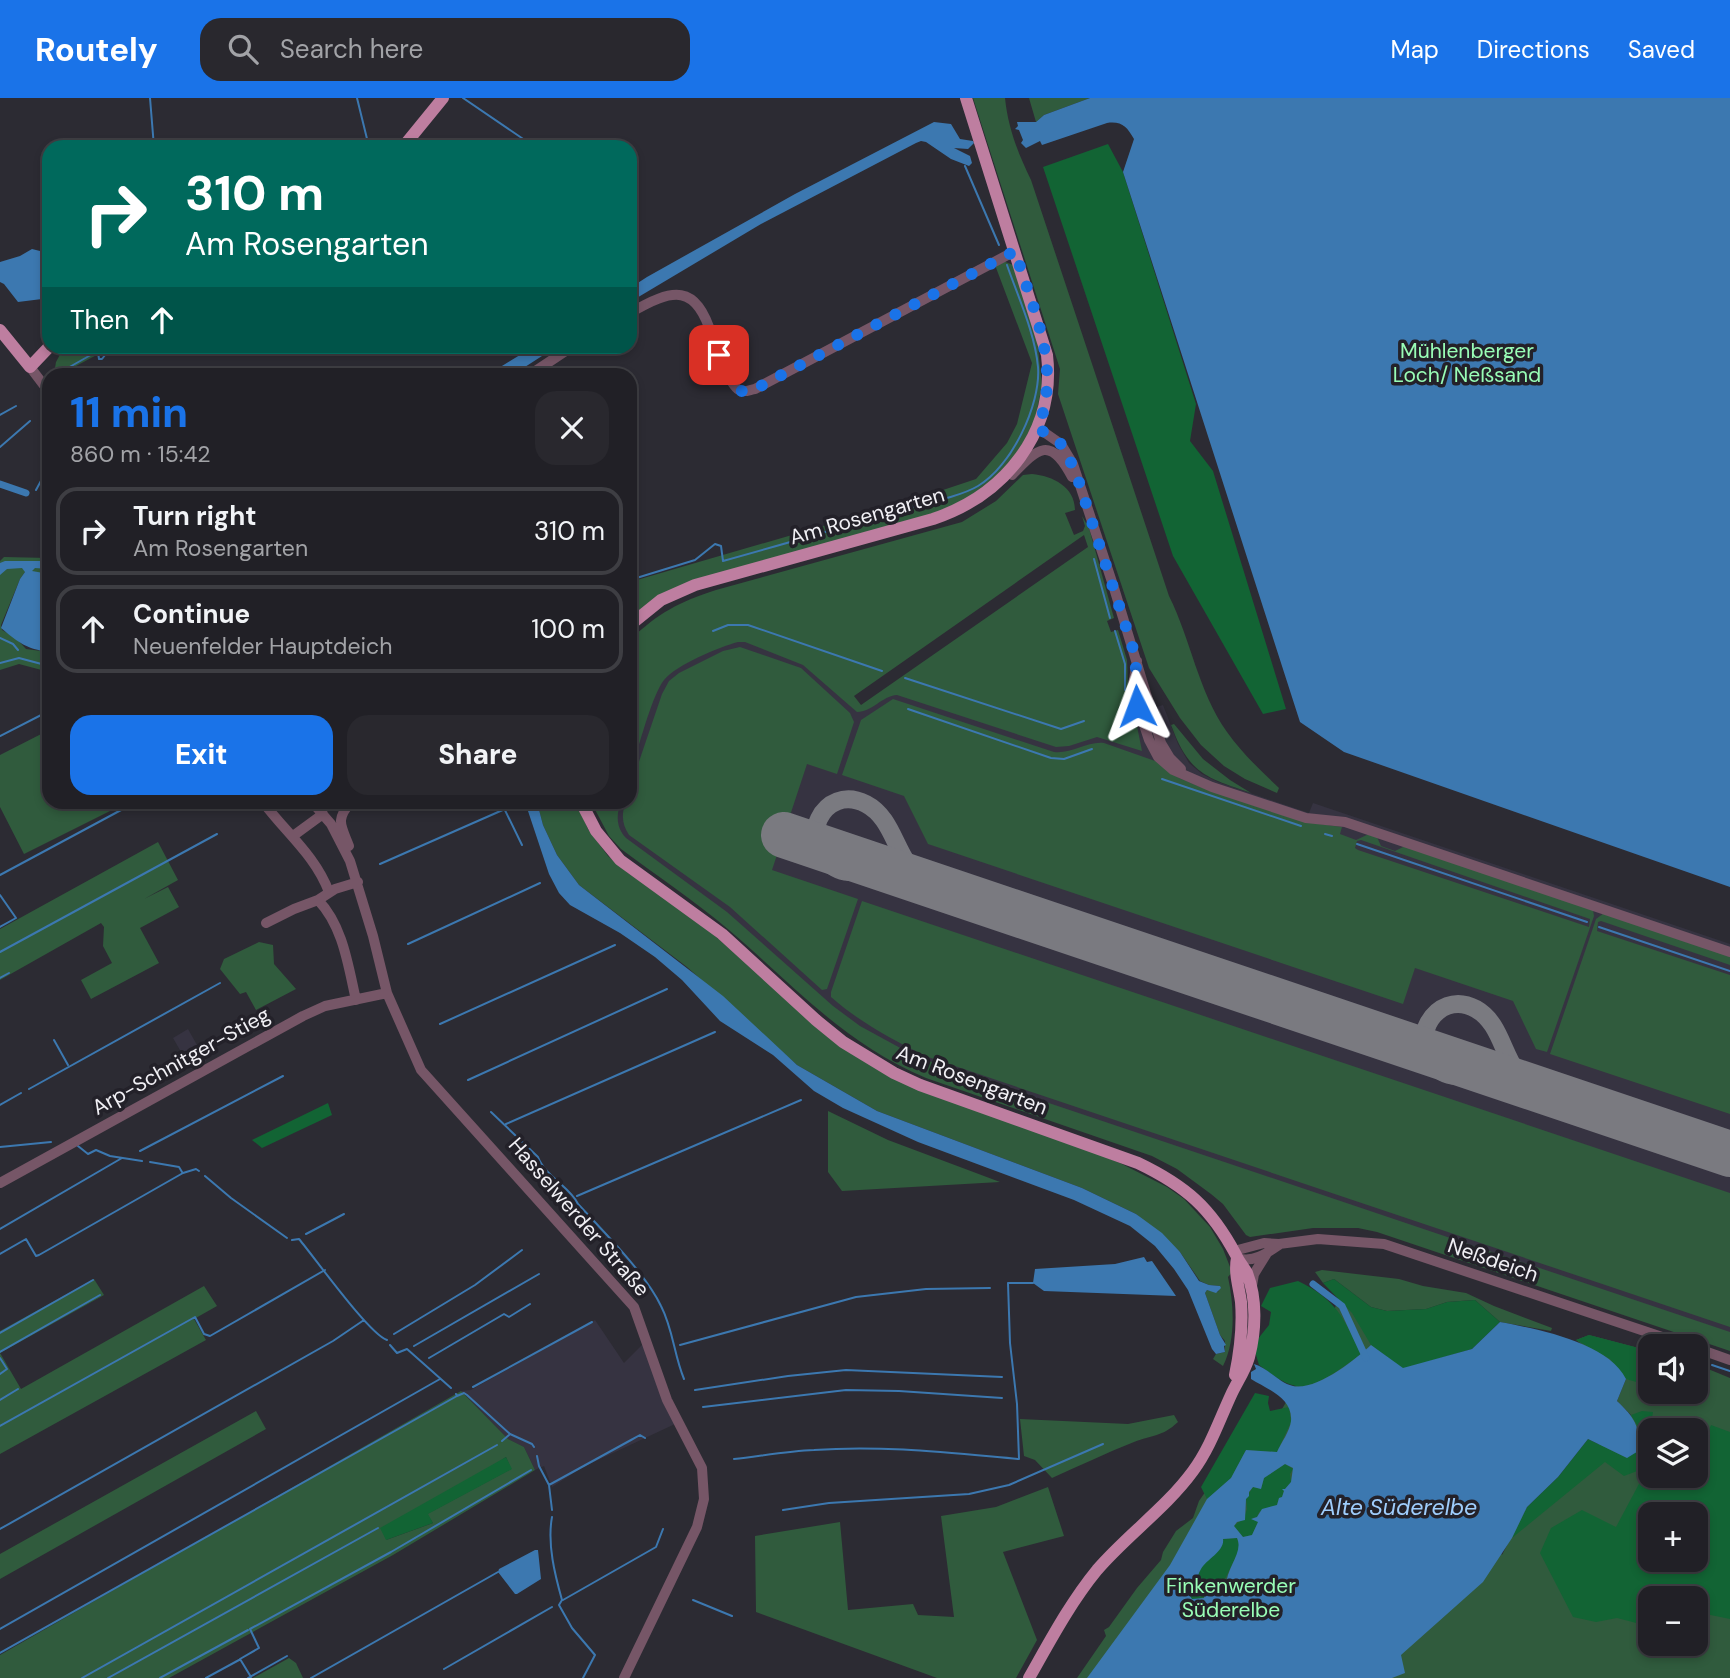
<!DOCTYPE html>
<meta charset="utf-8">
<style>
body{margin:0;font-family:"DM Sans",sans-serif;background:#29282e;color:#f1f3f6;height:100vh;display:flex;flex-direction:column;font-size:26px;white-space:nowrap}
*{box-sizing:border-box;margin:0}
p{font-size:23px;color:#a2a3a7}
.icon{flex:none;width:38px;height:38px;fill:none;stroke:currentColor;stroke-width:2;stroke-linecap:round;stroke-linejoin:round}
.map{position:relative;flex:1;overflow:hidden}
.sheet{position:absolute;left:42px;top:270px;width:595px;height:441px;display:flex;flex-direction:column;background:#212026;border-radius:21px;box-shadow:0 4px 10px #0003,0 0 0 2px #3e3e43}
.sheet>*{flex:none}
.hud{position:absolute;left:42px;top:42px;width:595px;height:214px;border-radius:21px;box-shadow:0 4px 10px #0003,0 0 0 2px #3e3e43;background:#00695c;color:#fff;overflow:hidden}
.fabs{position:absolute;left:1638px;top:1236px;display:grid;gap:14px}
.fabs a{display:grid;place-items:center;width:70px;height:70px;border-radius:14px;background:#212026;box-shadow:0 4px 10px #0003,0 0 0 2px #3e3e43;font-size:35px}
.pin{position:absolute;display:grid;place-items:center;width:60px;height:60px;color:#fff;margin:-30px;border-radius:14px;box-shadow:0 4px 10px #0006}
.me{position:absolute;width:77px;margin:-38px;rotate:357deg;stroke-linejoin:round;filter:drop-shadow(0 0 5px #0008)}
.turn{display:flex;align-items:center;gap:24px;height:147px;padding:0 28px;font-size:32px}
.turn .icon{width:91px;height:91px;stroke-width:2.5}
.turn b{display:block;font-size:49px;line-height:60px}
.then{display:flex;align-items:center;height:66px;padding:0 28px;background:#0003;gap:14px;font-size:26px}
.round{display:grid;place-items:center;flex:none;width:74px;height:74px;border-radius:21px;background:#29282e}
.headline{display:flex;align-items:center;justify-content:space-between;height:119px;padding:0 28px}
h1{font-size:42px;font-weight:800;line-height:52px;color:#1a73e8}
.cta{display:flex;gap:14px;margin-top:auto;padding:14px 28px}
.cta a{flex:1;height:80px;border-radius:21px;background:#1a73e8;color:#fff;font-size:28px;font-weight:800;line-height:80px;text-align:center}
.cta a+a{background:#29282e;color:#f1f3f6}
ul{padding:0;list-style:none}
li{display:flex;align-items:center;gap:21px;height:88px;margin:0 14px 10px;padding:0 14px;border:4px solid #3e3e43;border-radius:21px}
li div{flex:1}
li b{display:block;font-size:26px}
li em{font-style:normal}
header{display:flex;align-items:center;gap:42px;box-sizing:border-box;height:98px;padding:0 35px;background:#1a73e8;color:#fff}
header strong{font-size:33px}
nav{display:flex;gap:38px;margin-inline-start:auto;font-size:24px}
.search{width:490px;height:63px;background:#29282e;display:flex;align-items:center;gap:18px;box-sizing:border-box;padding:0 24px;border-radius:21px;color:#a2a3a7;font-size:26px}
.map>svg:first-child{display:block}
.built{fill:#363341}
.green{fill:#305b3d;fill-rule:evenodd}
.forest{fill:#126434;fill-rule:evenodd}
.water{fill:#3c78b0;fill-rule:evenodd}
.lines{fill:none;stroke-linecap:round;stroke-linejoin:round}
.stream{stroke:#3c78b0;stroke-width:2}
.canal{stroke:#3c78b0;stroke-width:7}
.taxiway{stroke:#7a7a80;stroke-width:18}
.runway{stroke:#7a7a80;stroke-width:46}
.minor{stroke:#765667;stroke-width:10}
.major{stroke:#be7ea0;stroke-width:12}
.route{stroke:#1a73e8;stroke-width:12;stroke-dasharray:0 21.6}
.labels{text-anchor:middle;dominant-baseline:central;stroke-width:7;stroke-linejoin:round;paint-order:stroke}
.park-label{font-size:21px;fill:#99fdb6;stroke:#232129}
.street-label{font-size:21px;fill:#f1f0f5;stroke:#232129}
.water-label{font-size:23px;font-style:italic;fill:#9fcdfc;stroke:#232129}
</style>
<header>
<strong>Routely</strong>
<div class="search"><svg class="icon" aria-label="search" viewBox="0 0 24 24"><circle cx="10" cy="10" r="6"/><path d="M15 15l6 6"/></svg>Search here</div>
<nav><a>Map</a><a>Directions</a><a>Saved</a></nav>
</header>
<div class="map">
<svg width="1730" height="1580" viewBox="0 0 1730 1580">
<rect width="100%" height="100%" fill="#2c2b33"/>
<path class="built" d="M734,540L804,560L858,611L892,590L1121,613L1155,602L1157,609L1163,607L1178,646L1189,665L1202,676L1218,684L1309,715L1313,705L1730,846V1238L932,969L866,937L612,731L617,704H630V664L659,579Z
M188,931L206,963L191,971L173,940Z
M595,1222L624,1265L643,1246L675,1326L583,1369L552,1389L544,1368L535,1372L524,1349L508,1341L461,1293L471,1292Z"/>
<path class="green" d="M973,0H1005C1008,30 1018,55 1031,82L1169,498C1191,542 1198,593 1227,634C1242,655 1261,673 1279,690L1277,695L1245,681L1224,668L1201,647L1180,620L1149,570L1058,296L1060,271Z
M1029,0H1090L1044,17L1036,24Z
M1003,163L1013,167L1037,241L1042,287L1035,322L1017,356L984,391L943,413L694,483L630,521V484L919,400L976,381L1007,345L1017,326L1032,265L995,167Z
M64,249H105L106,252L61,276H54L56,264Z
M1032,376C1053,378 1075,389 1075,412L1065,415L1074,437L1083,433L1085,428L1082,418L1089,430L1114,520L1107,523L1111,534L1118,532L1127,562L1128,587L1133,602L1130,603L1133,615L1128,617L1130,625L1136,623L1142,653L1097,639L1069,648L1056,649L897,597C882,598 872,614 857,614L803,567L745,544H738C719,549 676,567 664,582C651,599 638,653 630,676V542C658,515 679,504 716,492L962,424L996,403L1023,377ZM1084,437L1088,449L861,607L854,598Z
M4,459L49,460V476L25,474L20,481L1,527L2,532L16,540L26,551L49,554V574L19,566L0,572V463Z
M740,549L801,570L850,615L854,624L837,676L807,666L772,772L858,801L827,891L822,892L730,809L629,737C622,726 621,716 626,704H630V690L662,596L669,583L679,575L723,553Z
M893,601L1054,654C1072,656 1087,643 1104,645L1158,664L1179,680L1198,688L1305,724L1342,729L1340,736L1356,742L1369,736L1377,739L1381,748L1395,753L1405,748L1593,812L1594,818L1547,954L1536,951L1513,903L1415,870L1403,906L928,746L904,698L842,677L861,622ZM1361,742L1590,821L1589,829L1358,752L1355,750L1357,743Z
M1174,626L1203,661L1230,682L1251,695C1204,679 1189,675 1171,627Z
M49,632V704H128L24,756L0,709V657Z
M537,704H576L588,731L608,758L628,775L690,816L842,949L1122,1066L1167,1089L1184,1101L1210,1129L1223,1151L1232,1174L1228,1179C1234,1207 1236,1242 1223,1268L1213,1261L1216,1256L1225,1254V1243L1220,1237L1205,1195L1207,1192L1218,1194L1220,1188L1209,1187L1200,1183L1180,1154L1136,1116L1082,1090L877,1013L797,967L687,869L579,787L557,757L543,727Z
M591,704H621C616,717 616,729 626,740L727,814L833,908L860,928L915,958L1031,999L1730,1234V1253L1377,1134L1358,1130H1313L1250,1139L1246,1137L1223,1106L1211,1096L1177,1071L1152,1058L926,980C842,944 796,889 729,832C695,803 657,778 621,751L609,738Z
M158,744L178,782L144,801L168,789L179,809L140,830L159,865L91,901L81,882L112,865L103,848L104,829L101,825L0,882V831Z
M862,803L1730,1095V1229L925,958C892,941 859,924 831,899V894Z
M1604,815L1730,858V867L1601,823L1598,824L1597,833L1730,877V1016L1550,956L1596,821Z
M259,844L273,847L274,866L296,891L256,912L246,894L240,896L220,871L224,861Z
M828,1013L888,1042L1000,1084L842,1093L828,1074Z
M1322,1172L1399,1181L1423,1188L1466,1195L1494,1208L1552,1230L1551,1233L1500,1224L1475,1202L1447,1204L1426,1211L1387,1213L1371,1209L1334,1181L1323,1185L1315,1174Z
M94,1181L104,1197L0,1255L21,1291L204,1188L217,1208L194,1221L206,1242L0,1356V1233Z
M1342,1190L1502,1457L1527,1409L1631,1317L1617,1303L1626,1281L1576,1242L1589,1237L1650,1253V1293H1696V1266L1730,1280V1580H1077L1106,1538L1104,1532L1109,1529L1137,1490L1161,1462L1163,1454L1176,1433L1193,1420L1199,1403L1210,1387L1272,1328L1325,1238ZM1650,1332H1696V1377H1650ZM1650,1416H1696V1461H1650ZM1650,1500H1696V1545H1650Z
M461,1293L508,1341L524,1349L535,1372L393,1457L169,1580H0V1557ZM506,1359L511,1371L427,1416L433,1425L386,1442Z
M256,1313L266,1331L0,1481V1456Z
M1174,1317L1178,1324C1162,1339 1152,1337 1134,1344C1106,1355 1079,1368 1052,1380L1035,1362L1024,1358L1020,1321L1128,1326Z
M1048,1389L1064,1438L1003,1454L1037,1542L1016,1580H937L756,1514L755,1438L840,1424L848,1512L913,1506L918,1517L954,1519L941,1418L996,1409Z
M289,1560L296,1565L303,1580H253Z"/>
<path class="forest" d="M1108,46L1123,74L1196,306L1190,343L1213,373L1286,611L1263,616L1173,458L1043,69Z
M328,1005L332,1017L262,1050L252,1042Z
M1334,1181L1371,1209L1387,1213L1426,1211L1447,1204L1475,1202L1500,1224L1472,1251L1403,1271L1371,1247L1352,1215L1323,1185Z
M1298,1183C1337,1202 1343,1219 1361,1256C1344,1268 1313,1294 1292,1287C1280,1284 1269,1274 1259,1267L1254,1250L1257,1242L1269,1227L1271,1214L1261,1208L1270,1190Z
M1589,1237L1650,1253V1288L1626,1281L1610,1261L1576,1242Z
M1255,1295L1269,1298L1268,1305L1270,1313L1289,1309L1291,1324L1277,1354L1246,1352L1231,1380L1207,1401L1201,1389Z
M1642,1313L1653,1314L1650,1333V1377H1696V1333L1707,1336L1711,1327L1730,1334V1521L1696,1514V1500H1650V1522L1644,1527L1617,1520L1596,1524L1573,1519L1540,1455L1551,1430L1582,1412L1616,1429L1648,1369L1624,1378L1605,1364L1512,1440L1527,1409L1558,1379L1588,1341L1627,1360L1640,1332L1631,1317ZM1650,1416H1696V1461H1650Z
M506,1359L512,1371L428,1416L433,1425L386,1442L380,1430Z
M1285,1366L1293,1371L1290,1376L1291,1384L1284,1392L1282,1399L1279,1400L1277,1407L1259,1414L1257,1419L1252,1420L1258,1424L1252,1437L1243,1439L1234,1428L1244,1420L1247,1411L1246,1400L1253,1389L1261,1391L1264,1380Z
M1237,1440L1240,1450L1225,1481L1226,1491C1215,1493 1204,1502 1191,1501L1190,1498C1196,1490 1196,1480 1200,1471C1207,1459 1221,1455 1223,1441Z"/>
<path class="water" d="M1090,0H1730V789L1344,654L1300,624L1123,74L1134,41C1127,29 1122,23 1107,25L1042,47L1040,43L1026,50L1021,45L1023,42L1019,32L1015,31L1018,28L1017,24H1036L1044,17Z
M934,24L951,26L960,41L973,43L974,45L968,51L954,50L970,58L972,65L969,68L951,61L926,44L921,43L916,45L761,126L630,204V190L647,179L795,96Z
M32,151L40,153L49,164V193L42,201L18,204L4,186L0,184V164L20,158Z
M533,249H556L514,276H489Z
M5,463H49V471L35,470L32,473L49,476V554C26,551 18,544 1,530L20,481L25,474L22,470L7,471L0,477V465Z
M525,704H537L543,727L557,757L579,787L723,898L797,967L877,1013L1082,1090L1136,1116L1162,1135L1180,1154L1199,1183L1209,1187L1220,1188L1221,1190L1216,1195L1207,1192L1205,1195L1220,1237L1226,1247L1224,1248L1225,1254L1216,1256L1212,1251L1188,1192L1174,1171L1155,1148L1130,1128L1074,1102L918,1044L843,1010L814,993L773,957L720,923L682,882L655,859L620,835L570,807L559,795L549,776Z
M1144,1159L1147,1164L1152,1163L1176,1198L1044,1193L1033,1185L1035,1171L1115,1166Z
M1500,1224C1537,1231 1608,1244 1626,1281L1617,1303C1635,1320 1639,1327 1640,1352L1627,1360L1588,1341L1558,1379L1527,1409L1512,1440L1483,1484L1401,1557L1405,1575L1392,1580H1087L1170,1467L1207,1401L1231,1380L1246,1352L1277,1354C1281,1345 1290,1333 1291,1323C1293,1300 1267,1291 1251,1281V1274L1256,1271L1254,1266C1268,1270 1279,1285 1293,1288C1316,1293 1355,1262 1371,1247L1403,1270L1472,1251ZM1285,1366L1293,1370L1291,1384L1285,1391H1282L1284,1393L1282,1399L1279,1400L1277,1407L1262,1411L1257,1419L1251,1421L1258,1424L1252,1437L1243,1439L1234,1428L1237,1424L1245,1422L1246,1401L1249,1398V1394L1253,1389L1261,1391L1264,1380ZM1223,1441L1237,1440C1244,1455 1225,1470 1226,1491H1214L1205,1497L1204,1500L1192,1501L1190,1498C1196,1490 1196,1479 1201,1471C1207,1461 1225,1453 1223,1441Z
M535,1452H538L541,1481L517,1496H515L498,1474L499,1471Z"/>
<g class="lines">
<path class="stream" d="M150,0L154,49
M357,0L369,49
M463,0L535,49
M965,68L999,147
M66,271L96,254H98L99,261H102L112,248
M0,317L16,308
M0,349L30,323
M36,392L49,368
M1094,461L1110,520
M630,482L695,462L715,446L721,448L723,463C781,447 839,430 897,413C918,407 960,399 978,388C1011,369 1041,307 1038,269C1035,235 1018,199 1007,167
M713,533L728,527H748L882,573
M1115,533L1125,566V592
M0,540L13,546L18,552
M0,565L19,560L49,568
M905,580L1061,631L1084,623
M908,611L1051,660L1064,661L1092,651
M0,638L49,613
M1162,681L1301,728
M501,704L522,747
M1325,736L1332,738
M1357,746L1587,824
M380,766L505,711
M0,777L136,704
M0,797L16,820L0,829
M1599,829L1730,873
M408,846L540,785
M0,854L217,736
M0,880L9,875
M440,926L615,847
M54,942L68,967
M468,982L667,891
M29,991L220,885
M0,1007L21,995
M491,1014L538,1059C545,1078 571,1090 578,1106C603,1133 646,1176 661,1208C673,1231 674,1257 684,1281
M506,1026L715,934
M78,1048L88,1056L96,1052L110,1058L142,1063
M0,1049L51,1044
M140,1053L283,978
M150,1064L179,1069L182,1074
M205,1078L231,1100L287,1140
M577,1098L801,1002
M0,1131L122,1060
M306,1136L344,1116
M292,1142L299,1141C315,1160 369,1236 387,1242
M0,1156L26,1141L36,1158L39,1157L183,1075L196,1071L199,1073
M0,1235L93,1182
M394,1236L475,1187L522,1152
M390,1247L397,1255L407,1251L451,1290
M680,1247L856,1199L926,1191L990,1190
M414,1248L539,1176
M0,1254L100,1197
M0,1260L7,1271L0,1276
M429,1260L504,1216L509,1219L530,1206
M1712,1267L1730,1273
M473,1289L592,1224
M695,1292L788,1278L846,1272L1002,1279
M456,1296L457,1298L464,1295L467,1297L510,1336L532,1346L534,1349
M0,1302L18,1291
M703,1309L846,1292L899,1293L1002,1300
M0,1328L195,1219L204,1236L210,1238L325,1172
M502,1343L509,1337
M537,1358L539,1368L549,1387L552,1412
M734,1361C761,1358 788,1353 814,1352C883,1347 951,1355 1019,1361L1017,1306L1010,1245L1008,1185H1033
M549,1387L631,1342L640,1337L645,1340
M783,1412L829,1405L969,1396L1009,1387L1103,1346
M552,1419C547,1446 555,1477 562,1502L559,1507L572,1530L595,1557L583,1580
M0,1431L333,1243L364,1222
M563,1502L656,1449L663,1431
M693,1502L732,1518
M0,1531L440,1281
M0,1555L457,1298
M444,1571L552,1509
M251,1579L240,1561L259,1550L250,1531L391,1454L531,1372
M82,1580L497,1347
M108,1580L378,1430
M160,1580L248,1532
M206,1580L239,1562
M248,1580L287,1558
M311,1580L498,1474"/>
<path class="canal" d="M0,386L26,395
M1313,1186L1342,1208L1366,1260"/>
<path class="taxiway" d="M923,782C909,779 895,773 881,772C864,770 851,779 835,770C794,746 823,684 866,706C897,722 895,767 927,784
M1506,980C1499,978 1492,976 1485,976C1470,975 1457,982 1442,974C1402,951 1434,888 1476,911C1499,924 1502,953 1516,973C1522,981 1529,986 1537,991"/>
<path class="runway" d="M784,737L1730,1056"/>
<path class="minor" d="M630,215C673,190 696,185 712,238C715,249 729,286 739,292C744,295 749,292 755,291L1015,153
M30,269L49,294
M531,276L573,248
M1038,330L1061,346L1073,366L1114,490L1161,645L1170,660L1181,671
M1012,377C1038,350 1050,337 1072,379
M1137,563L1134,581L1135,600L1149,642L1158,659L1173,672L1212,689L1306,720L1345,724L1730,854
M263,704C286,735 315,757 329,794
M312,704L331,726L350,763L373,838L387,895L421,972L634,1209L667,1302L702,1370L704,1401L697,1429L624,1580
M293,738L323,716
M349,748C341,727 335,722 351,704
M318,802C343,828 348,867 356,902
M266,825L294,811L318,802L335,791L358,784
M0,1085L303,918L325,908L387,895
M1234,1153L1264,1145L1279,1146L1318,1141L1384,1146L1689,1248
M1237,1160C1253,1165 1266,1156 1279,1147
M1252,1188L1254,1176L1267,1155
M1696,1250L1730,1262"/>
<path class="major" d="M403,49L443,0
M0,232L30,269L50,248
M630,527L661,502L695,487L933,421C1005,397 1056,334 1047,257L966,0
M581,704L596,733L620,762L722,836L816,922L843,944L894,975L920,987L1138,1065C1186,1088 1211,1110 1236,1157C1239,1164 1244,1169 1247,1175C1257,1201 1256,1232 1249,1259C1245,1273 1237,1284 1231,1297C1219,1323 1210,1350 1193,1373C1166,1410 1127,1437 1097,1472C1070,1505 1050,1543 1029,1580
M1235,1277C1240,1253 1243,1229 1241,1204C1239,1189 1234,1175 1237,1160"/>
</g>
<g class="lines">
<path class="route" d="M719,257L739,292L745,294L755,291L1015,153C1033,212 1062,268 1038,330L1061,346L1075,372L1137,563L1134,581L1137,608"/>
</g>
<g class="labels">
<g class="park-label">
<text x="1467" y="253">Mühlenberger<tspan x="1467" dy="24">Loch/ Neßsand</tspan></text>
<text x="1231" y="1488">Finkenwerder<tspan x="1231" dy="24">Süderelbe</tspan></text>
</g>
<g class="street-label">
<text transform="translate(867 418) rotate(-16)">Am Rosengarten</text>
<text transform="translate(181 963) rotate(-29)">Arp-Schnitger-Stieg</text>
<text transform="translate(972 982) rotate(21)">Am Rosengarten</text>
<text transform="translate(579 1119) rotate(49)">Hasselwerder Straße</text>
<text transform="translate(1493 1162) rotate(19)">Neßdeich</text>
</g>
<g class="water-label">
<text x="1399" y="1409">Alte Süderelbe</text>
</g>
</g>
</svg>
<div class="fabs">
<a><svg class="icon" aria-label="sound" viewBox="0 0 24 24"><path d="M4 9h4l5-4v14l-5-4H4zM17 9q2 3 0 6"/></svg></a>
<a><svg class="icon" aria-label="layers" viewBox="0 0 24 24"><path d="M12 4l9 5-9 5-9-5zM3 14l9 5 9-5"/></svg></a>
<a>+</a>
<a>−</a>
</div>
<div class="pin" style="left:719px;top:257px;background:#d93025"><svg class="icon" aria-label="arrive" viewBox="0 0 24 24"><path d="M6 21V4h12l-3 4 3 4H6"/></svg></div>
<svg class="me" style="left:1137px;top:608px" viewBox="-20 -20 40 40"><path d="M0-17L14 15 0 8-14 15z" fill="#1a73e8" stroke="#fff" stroke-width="4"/></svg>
<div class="hud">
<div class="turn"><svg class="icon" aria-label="right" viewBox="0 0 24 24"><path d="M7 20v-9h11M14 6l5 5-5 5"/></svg><div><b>310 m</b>Am Rosengarten</div></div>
<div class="then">Then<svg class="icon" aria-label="ahead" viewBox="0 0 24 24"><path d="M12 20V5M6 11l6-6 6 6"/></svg></div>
</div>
<section class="sheet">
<div class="headline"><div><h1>11 min</h1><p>860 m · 15:42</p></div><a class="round"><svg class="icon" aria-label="close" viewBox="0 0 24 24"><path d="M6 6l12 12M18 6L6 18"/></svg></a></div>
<ul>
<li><svg class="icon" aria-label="right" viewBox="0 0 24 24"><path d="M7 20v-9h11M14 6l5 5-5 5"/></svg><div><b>Turn right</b><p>Am Rosengarten</p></div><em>310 m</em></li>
<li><svg class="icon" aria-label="ahead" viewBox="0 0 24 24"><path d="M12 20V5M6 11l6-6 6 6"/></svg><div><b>Continue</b><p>Neuenfelder Hauptdeich</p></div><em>100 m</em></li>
</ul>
<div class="cta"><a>Exit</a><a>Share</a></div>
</section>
</div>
